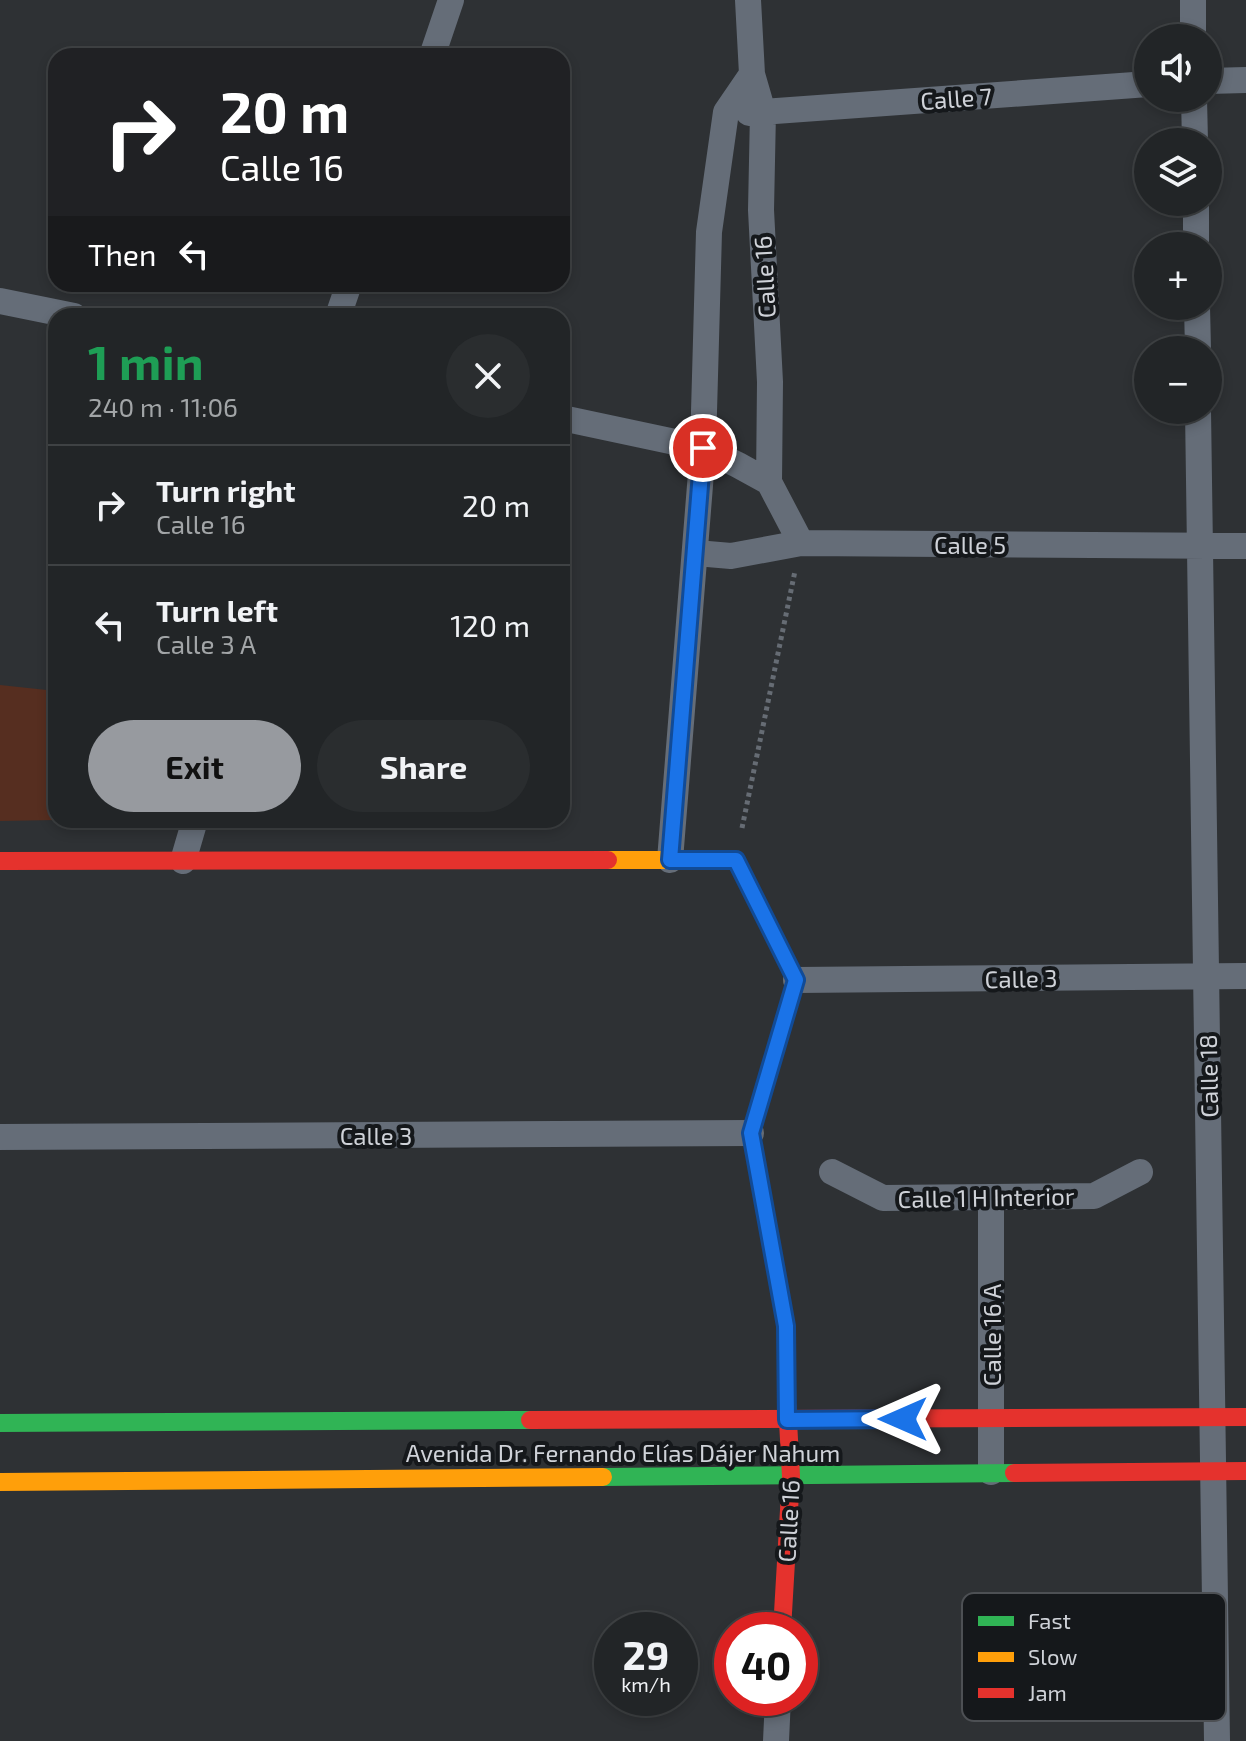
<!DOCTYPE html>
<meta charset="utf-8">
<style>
body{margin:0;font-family:"Exo 2",sans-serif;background:#2a2d2f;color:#f1f3f6;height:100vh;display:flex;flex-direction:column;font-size:30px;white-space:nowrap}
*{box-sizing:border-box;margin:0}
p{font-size:26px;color:#a2a5a7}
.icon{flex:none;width:44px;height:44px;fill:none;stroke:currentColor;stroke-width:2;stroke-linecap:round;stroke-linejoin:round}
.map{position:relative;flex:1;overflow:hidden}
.panel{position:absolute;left:48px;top:308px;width:522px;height:520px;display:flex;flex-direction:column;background:#222527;border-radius:24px;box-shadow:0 4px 12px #0003,0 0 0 2px #3f4244}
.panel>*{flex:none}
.top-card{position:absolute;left:48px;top:48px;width:522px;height:244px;border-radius:24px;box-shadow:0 4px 12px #0003,0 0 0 2px #3f4244;background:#202124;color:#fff;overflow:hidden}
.controls{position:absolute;left:1134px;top:24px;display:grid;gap:16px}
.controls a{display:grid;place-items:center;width:88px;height:88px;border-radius:50%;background:#222527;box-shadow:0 4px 12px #0003,0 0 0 2px #3f4244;font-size:40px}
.speed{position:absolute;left:594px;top:1612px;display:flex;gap:16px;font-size:40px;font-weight:700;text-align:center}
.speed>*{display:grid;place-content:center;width:104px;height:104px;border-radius:50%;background:#222527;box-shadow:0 4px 12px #0003,0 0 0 2px #3f4244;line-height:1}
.speed small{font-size:20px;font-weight:400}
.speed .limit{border:12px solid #d22;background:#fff;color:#111}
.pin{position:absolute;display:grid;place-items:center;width:68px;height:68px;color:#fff;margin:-34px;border:4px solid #fff;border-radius:50%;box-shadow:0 2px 8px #0007}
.me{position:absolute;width:88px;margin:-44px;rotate:270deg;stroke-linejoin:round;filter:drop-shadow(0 0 6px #0008)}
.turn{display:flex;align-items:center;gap:28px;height:168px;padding:0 40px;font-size:36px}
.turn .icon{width:104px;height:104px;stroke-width:2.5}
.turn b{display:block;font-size:56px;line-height:68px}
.then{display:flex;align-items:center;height:76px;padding:0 40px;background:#0003;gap:16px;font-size:30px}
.round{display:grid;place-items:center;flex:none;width:84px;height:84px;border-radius:42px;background:#2a2d2f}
.overview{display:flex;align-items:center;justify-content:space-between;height:136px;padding:0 40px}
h1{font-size:48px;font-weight:700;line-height:60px;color:#1e9e55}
.action{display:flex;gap:16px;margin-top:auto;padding:16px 40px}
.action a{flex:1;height:92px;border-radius:48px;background:#979a9f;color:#111;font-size:32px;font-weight:700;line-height:92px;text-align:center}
.action a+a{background:#2a2d2f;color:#f1f3f6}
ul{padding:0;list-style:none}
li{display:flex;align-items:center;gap:24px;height:120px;padding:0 40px;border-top:2px solid #3f4244}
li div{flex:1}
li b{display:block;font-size:30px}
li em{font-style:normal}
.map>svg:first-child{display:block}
.green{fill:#562e20}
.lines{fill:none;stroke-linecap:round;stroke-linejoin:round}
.path{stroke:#666c74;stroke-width:5;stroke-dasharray:4 4;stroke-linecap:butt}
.street{stroke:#656d78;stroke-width:26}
.fast{stroke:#30b455;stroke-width:18}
.slow{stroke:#ff9f0a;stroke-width:18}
.jam{stroke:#e5322d;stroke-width:18}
.route-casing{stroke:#114b97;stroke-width:20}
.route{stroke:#1a73e8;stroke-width:14}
.labels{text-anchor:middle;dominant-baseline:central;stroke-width:8;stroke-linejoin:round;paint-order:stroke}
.street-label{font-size:24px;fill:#cfd2d8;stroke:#15181b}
.key{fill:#15181b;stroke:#4d5054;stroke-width:2}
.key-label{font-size:22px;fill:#cfd2d8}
</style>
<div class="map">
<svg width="1246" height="1741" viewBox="0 0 1246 1741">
<rect width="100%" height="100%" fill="#2e3134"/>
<path class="green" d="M0,685L56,691V820L0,821Z"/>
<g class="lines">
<path class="path" d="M742,828L795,571"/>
<path class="street" d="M748,0L752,74L763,112L761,210L770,382L769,482
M1193,0V38
M432,56L451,0
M1208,81L1246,80
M1194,98L1195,142
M749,113L1148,84
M1196,202V246
M0,301L74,316
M1197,306L1198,350
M338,316L349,284
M1198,410L1217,1741
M562,418L703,448L738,465L769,482L801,543
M696,553L731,556L801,543L1246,546
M670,860L703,448L709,232L726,112L752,74
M183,861L195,820
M796,980L1246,976
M0,1137L751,1133
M832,1172L883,1198L1094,1196L1140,1172
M991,1197V1472
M776,1741L778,1698"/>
<path class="fast" d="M0,1423L530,1420
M603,1477L1014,1473"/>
<path class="slow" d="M608,860H736L796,980L751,1133L786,1326L787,1403
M0,1482L603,1477"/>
<path class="jam" d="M0,861L608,860
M530,1420L1246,1417
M1014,1473L1246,1471
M782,1630L791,1476L787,1403"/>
</g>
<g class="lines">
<g class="route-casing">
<path id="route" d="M703,448L670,860H736L796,980L751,1133L786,1326L787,1420L903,1419"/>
</g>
<use href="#route" class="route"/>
</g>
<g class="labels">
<g class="street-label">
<text transform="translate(956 98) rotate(-4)">Calle 7</text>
<text transform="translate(764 277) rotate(-93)">Calle 16</text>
<text x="970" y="544">Calle 5</text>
<text transform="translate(1021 978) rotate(-1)">Calle 3</text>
<text transform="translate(1208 1076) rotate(-91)">Calle 18</text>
<text x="376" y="1135">Calle 3</text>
<text transform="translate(986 1197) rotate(-1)">Calle 1 H Interior</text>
<text transform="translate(991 1335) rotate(-90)">Calle 16 A</text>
<text x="623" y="1452">Avenida Dr. Fernando Elías Dájer Nahum</text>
<text transform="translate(788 1521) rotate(-87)">Calle 16</text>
</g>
</g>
<rect x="962" y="1593" width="264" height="128" rx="12" class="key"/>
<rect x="978" y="1616" width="36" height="10" fill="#30b455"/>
<rect x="978" y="1652" width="36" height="10" fill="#ff9f0a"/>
<rect x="978" y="1688" width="36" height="10" fill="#e5322d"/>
<g class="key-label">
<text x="1028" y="1629">Fast</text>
<text x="1028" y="1665">Slow</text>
<text x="1028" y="1701">Jam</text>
</g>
</svg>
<div class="controls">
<a><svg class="icon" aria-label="sound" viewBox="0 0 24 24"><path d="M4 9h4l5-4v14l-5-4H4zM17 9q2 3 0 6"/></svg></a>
<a><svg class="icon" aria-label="layers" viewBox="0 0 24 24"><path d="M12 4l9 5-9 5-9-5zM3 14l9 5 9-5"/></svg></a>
<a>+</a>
<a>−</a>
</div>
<div class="speed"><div>29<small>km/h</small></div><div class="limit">40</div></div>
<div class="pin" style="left:703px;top:448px;background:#d93025"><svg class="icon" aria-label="arrive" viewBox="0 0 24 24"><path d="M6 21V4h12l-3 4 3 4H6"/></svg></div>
<svg class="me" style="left:903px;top:1419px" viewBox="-20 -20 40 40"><path d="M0-17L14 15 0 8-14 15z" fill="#1a73e8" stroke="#fff" stroke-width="4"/></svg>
<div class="top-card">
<div class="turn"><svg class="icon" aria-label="right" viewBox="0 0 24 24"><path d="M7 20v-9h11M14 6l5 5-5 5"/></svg><div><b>20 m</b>Calle 16</div></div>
<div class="then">Then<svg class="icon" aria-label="left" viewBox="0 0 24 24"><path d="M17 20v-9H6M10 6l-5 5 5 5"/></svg></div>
</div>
<section class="panel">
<div class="overview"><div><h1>1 min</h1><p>240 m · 11:06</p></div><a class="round"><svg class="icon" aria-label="close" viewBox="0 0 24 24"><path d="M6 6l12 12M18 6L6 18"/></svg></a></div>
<ul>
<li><svg class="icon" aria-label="right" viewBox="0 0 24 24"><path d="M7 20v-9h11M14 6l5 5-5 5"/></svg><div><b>Turn right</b><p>Calle 16</p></div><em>20 m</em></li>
<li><svg class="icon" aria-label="left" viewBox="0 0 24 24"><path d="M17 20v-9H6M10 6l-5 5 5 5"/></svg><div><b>Turn left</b><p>Calle 3 A</p></div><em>120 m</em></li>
</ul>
<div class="action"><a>Exit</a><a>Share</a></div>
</section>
</div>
